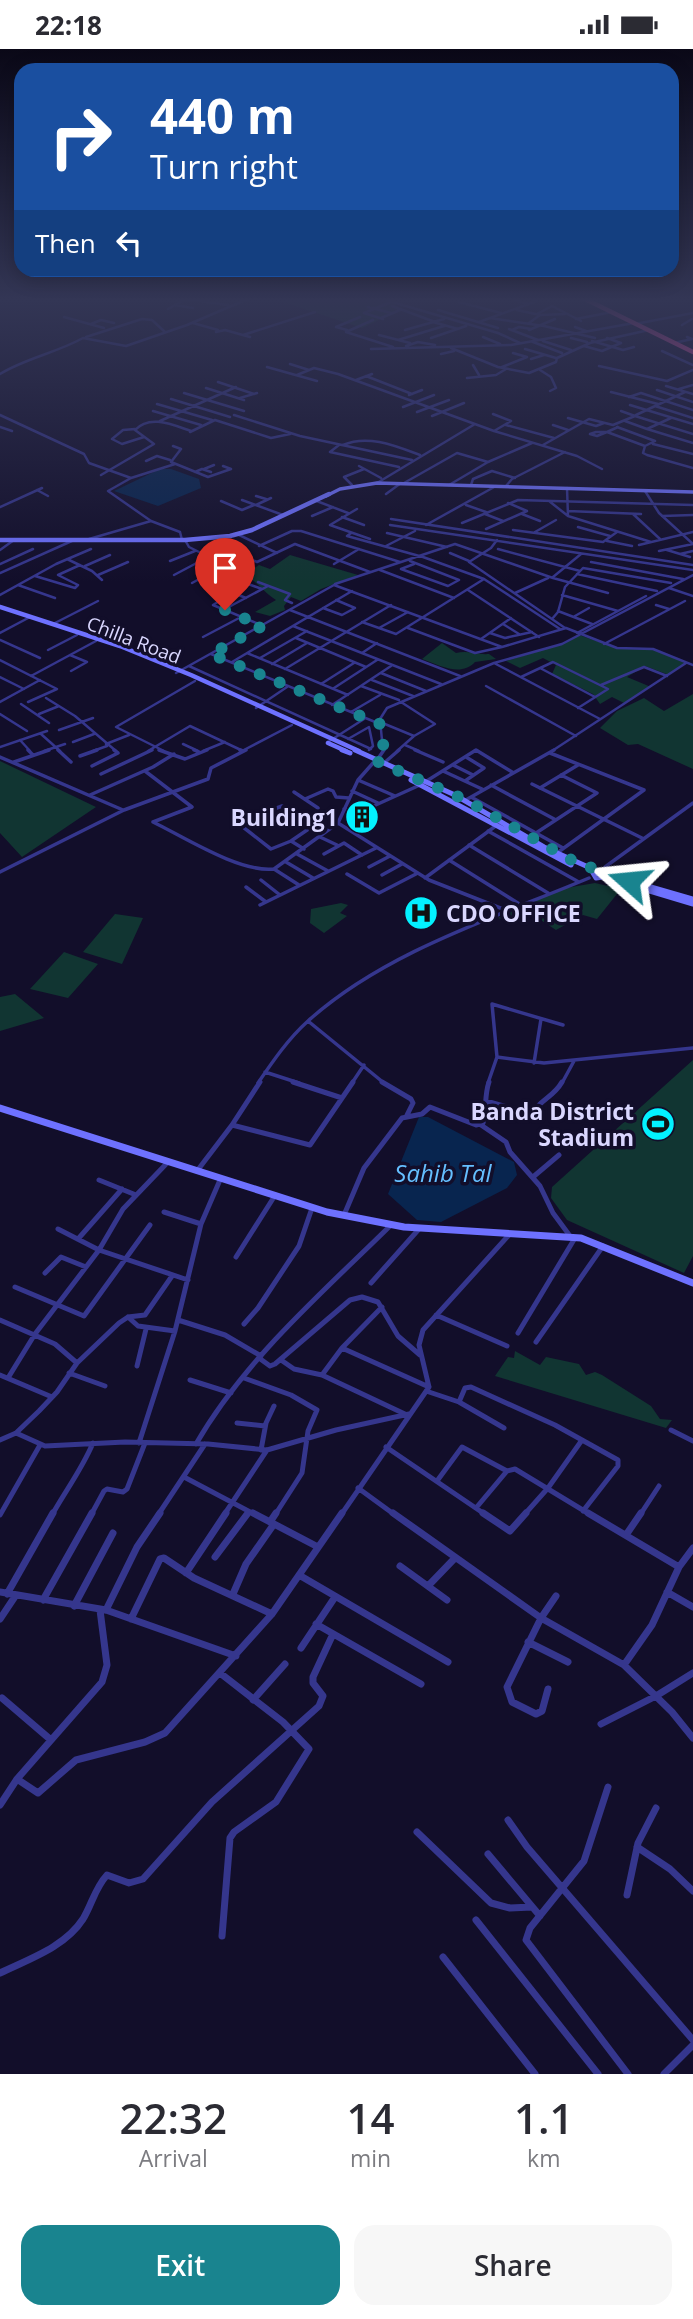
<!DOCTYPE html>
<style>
body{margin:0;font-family:"Open Sans",sans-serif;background:#f7f7f7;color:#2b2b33;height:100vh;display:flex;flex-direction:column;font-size:26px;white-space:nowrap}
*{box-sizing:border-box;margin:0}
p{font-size:23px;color:#7c7c81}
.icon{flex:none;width:38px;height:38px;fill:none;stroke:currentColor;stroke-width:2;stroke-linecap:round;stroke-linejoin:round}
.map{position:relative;height:2025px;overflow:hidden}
.drawer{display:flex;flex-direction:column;background:#fff;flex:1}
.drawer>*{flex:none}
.guide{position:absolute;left:14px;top:14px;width:665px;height:214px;border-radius:21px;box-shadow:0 4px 18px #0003;background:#1a4fa0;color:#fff;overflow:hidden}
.pin{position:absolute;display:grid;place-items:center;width:60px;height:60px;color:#fff;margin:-72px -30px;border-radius:50% 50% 50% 0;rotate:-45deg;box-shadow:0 0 7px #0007}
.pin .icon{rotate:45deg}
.me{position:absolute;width:77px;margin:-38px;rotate:288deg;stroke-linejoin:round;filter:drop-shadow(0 0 5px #0008)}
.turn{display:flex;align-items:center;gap:24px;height:147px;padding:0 21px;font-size:32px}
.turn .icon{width:91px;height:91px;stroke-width:2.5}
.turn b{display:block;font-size:49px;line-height:60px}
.then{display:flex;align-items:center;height:66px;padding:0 21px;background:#0003;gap:14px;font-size:26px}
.eta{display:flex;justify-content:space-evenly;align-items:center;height:119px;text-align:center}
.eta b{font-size:42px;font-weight:600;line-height:49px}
.action{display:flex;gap:14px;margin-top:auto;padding:14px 21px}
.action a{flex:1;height:80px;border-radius:21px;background:#19848f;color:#fff;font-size:28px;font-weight:600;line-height:80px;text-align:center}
.action a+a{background:#f7f7f7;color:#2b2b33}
.status{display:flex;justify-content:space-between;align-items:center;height:49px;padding:0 35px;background:#fff;direction:ltr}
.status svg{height:19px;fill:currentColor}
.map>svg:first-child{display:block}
.green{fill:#113532}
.water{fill:#08254f}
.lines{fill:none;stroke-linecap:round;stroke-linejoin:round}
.street-far3{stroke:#35368d;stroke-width:2.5}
.street-far2{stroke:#35368d;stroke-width:3.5}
.street-far1{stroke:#35368d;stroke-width:5}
.street{stroke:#35368d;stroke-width:7}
.secondary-far3{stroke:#6e71ff;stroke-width:3.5}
.secondary-far2{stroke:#6e71ff;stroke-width:4.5}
.secondary-far1{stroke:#6e71ff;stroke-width:5}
.secondary{stroke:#6e71ff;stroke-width:7}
.highway{stroke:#ff52ad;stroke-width:4.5}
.route{stroke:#19848f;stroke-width:12;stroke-dasharray:0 21.6}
.labels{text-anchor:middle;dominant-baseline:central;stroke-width:7;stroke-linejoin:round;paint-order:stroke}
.far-street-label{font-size:19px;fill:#dad7ff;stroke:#120e2a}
.poi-label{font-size:23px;font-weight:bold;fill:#dad7ff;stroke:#120e2a;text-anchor:end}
.water-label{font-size:24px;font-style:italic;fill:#65bfff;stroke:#120e2a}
</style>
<div class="status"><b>22:18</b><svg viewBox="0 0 49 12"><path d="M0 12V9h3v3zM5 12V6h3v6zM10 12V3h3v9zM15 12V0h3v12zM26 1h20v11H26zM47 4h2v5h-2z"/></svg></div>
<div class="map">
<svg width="693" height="2025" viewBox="0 0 693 2025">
<rect width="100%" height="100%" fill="#120e2a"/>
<path class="green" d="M296,249H389L400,261L362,279L283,253Z
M290,506L358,526L321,540L301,552L291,548L284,557L285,561L270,567L255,563L276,551C263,543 257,531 243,526L259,516L270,520Z
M579,586L617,599L653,600L686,614L669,626L645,617L627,628L651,638L624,654L612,648L600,655L593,645L552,625L556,616L543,609L520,619L506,612L562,595Z
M442,594L456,604C468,601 477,606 489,605L496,610L475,613C461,628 441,617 422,610Z
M693,645V720L638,695L628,696L600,679L617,662L644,649L664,662Z
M0,712L96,758L22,808L0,784Z
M595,834L621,840L597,870L583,866L556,881L533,866L513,873L498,869L560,840Z
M341,854L348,856L340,864L347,867L324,884L310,874L311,860Z
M115,865L143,869L122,915L83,903Z
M64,903L98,915L68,949L30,940Z
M15,945L44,969L0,982V948Z
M693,1011V1207L684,1224L567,1171L551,1149L552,1138Z
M515,1302L540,1316L546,1308L579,1315L586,1326L595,1323L602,1326L651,1357L660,1370L672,1371L666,1379L495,1327L508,1308L514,1309Z"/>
<path class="water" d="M160,420H171L199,430L201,439L158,457L114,442Z
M419,1068H428L514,1113L517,1126L507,1139L441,1173L417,1171L388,1145Z"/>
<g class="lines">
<path class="street-far3" d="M515,251L528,255
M389,252L498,284L520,294
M459,253L501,264
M175,256L193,259
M392,257L435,273
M368,258L391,264
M168,260L186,250L228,256
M438,261L498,279
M517,261L540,266L529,274
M537,265L552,257L581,272
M540,266L565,265
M64,268L104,279
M381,269L400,261L398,260
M490,269L544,277L595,289
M383,270L364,264L391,253
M576,270L612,263
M373,271L346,283L393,298
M433,273L458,280
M479,273L537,252L529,249
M193,274L218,281
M91,275L101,271L114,274
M635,275L693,264
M682,276L692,270
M575,278L586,282
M509,280L538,291
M347,281L336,278L360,268
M405,281L444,270
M512,281L519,278L531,280
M529,281L555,270
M216,283L225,281L250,288
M243,286L315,263
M379,286L410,294
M86,288L142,270L152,271L165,283
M483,288L500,295
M431,289L466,277
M571,289L587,293
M398,291L444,277
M543,292L571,301
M592,292L623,301L634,298
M533,293L562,304
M674,294L692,290L687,288
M584,297L602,302L621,294L607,289
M409,299L406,297L418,293L435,296
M451,299L498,318L529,324L556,313L557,309L590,294L649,281
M371,300L511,296L634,274
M525,300L556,309
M662,302L693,316
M441,305L454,302
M531,310L544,306
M290,315L309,321
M473,316L479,326
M599,317L667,332L693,321
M267,318L317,332
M502,318L527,308L513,304
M540,321L551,328L556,339L550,342
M0,325C26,309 56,304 83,289L126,297L187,276L250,249
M297,326L314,319L338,325L494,382L577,407L602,420
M366,327L412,345
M467,329L496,326L506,320
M356,331L372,325
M218,333L254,345
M666,337L693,345
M206,339L244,351
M679,340L693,336
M657,341L693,353
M611,343L658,355
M184,344L244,362
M409,346L422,341
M629,348L641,344L693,361
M240,349L257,344
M171,350L230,368
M157,355L212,371
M630,356L693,375
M655,357L693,369
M403,358L434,346
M153,362L201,376
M417,363L449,351
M493,365L511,372L494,382
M0,366L84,405L89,414L131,429
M234,366L300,387L412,411
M636,366L685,343
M432,367L464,354
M635,367L693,385
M568,369L596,377L604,374
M671,369L647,380L693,394
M160,372L236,338
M625,372L647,380
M506,376L554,389
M553,376L568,381
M0,378L12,382
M617,378L655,392L645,397
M135,380L123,381L112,390L122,395L144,388
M190,383L215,371L271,389L290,385
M596,383H607L597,387L590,385Z
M607,383L645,397L643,404L647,406L693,419
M607,383L618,378
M653,395L693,405
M339,396L330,403L399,418
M343,396C368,385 396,397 420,406
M543,396L589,370L613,376L635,367L621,362
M173,397L181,400L171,413L208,428L231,420L223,417
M146,412L157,407L170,411
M175,415L131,429L108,442L151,472L180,483L182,491
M359,417L381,429
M204,420L214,416
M195,423L202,420L211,423
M101,426L154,395L135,381C150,365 173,376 191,382
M377,434L475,375
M404,434L457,404L488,413
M352,436L344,428L364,420
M449,436L488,413L532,394
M471,436L473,430L492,422L515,429
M506,437L512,430L565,403
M567,439L568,467L651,493
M37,441L48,447
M645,442L659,464L693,495
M386,445L401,434
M256,447L266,450
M242,451L283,466
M314,451L348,464
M221,452L242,461L254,456
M549,452L568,467
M256,456L271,449
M466,456L486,463
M0,458L42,439
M357,460L330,476L370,490
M568,462L641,465
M485,465L503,472
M522,465L540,472
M633,465L660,490
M312,467L333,458
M662,467L693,466
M342,468L364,476
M391,470L693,516
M462,474L518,451L693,456
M390,476L693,521
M426,476L496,437
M578,478L610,487
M486,480L527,462L508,454
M513,481L603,493L617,483
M535,483L556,471
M351,484L347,487L423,508L484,530
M387,484L447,498
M237,485L277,504
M89,490L151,472
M185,491L189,498L241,524L219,538L246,549
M497,491L491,499L469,513L565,579
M607,492L632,497
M639,496L693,483
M259,497L292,482H301L400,513
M386,497L415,482
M498,500L580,522
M0,501L14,491
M667,501L690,508
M659,502L693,495
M450,504L469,512
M680,505L693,502
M206,507L227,500L257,513L295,495L370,523
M67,510L92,522L102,531
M170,512L195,502
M410,512L459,531L448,537L401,520L414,515
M591,513L683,530
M0,515L33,500
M334,515L359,500
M85,517L110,506
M380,521L454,549
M0,524L74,491
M577,525L657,542
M98,526L128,513
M174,526L208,508
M35,527L75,539L78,536L58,526L80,516
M553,528L581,505
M234,530L262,540
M258,533L290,545L285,551L292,554
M192,534L225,516
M335,535L455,495L553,529L608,544
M18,536L55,549
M669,539L693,547
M468,541L539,588
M515,544L548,529
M0,546L56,515L91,500
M562,546L618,562
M221,551L213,556L261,576
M656,556L669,560
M323,559L342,566L355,559L336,551
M225,560L268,537
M290,561L460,627
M558,562L592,575
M575,567L589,559
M552,570L558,563L565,538L583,519L671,534
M362,573L396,585L484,530L560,580
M53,575L98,552
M503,575L519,585
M293,577L441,635
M379,579L408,563
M408,579L475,604L502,598
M0,584L30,568
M490,584L505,589L532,583
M577,584L646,547
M203,588L241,568
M296,589L366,618
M481,590L511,569
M0,591L40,609
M604,595L685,552
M48,601L77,586
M247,604L348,646
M362,604L377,594
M211,605L380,675
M70,606L87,613L71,622
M260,609L307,582
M0,611L57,640L28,653
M232,613L352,542
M494,614L600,670
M272,615L307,594
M189,617L371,700
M540,619L595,648
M285,620L391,556
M176,624L334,536L502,598L566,579L617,599L653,600L693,616
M381,624L426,642
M31,627L96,592
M0,628L24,640
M521,628L553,613L608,640L578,659
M372,631L413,647
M321,635L354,614
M601,636L644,618L667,627
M361,637L399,651
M486,637L576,687
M334,639L377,611
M46,649L75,667L116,702
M0,653L40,631
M21,655L49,674
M332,656L391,617
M256,659L287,638
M351,663L380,646
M0,665L27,682
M39,665L59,657
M380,673L414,687
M59,681L93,669
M41,685L60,702
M348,690L369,678L373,697L369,701
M20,691L30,702
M73,693L94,685
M328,693L364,670
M106,695L129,686
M183,695L198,702
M405,696L419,702
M0,698L47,682
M44,702L65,695
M93,702L107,697
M148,702L190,677L243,702
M164,702L116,678L195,632
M203,702L225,693
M242,702L292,676
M383,702L380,670L387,659L494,614L562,595L693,526
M397,702L414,687L435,675L401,653
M474,702H478
M552,702L686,614"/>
<path class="street-far2" d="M28,701L33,706
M58,701L71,713
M159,701L185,710L207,701
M194,701L199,703
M240,701L243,702
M415,701L443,713
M550,704L644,741L557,804
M80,707L97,701
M0,708L123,761
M377,711L384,701
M14,713L49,701
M373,714L358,731L338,774L429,831L508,862
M384,714L399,701
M453,716L473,726
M92,717L118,704L114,701
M145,722L192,758L153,773C184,788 240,824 274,820L338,774
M443,722L482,740
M101,725L152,701
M358,731L395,747
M465,732L484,719L466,708
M425,733L476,701L512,723
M532,735L642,789
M491,736L556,771
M540,739L578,716
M352,742L378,754
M294,743L318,759
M90,746L153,718L174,705
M471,748L563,799
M305,750L328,740L333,742L336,748L349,749
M464,752L554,701
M344,760L358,764L420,736
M243,778L271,800L291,792L313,777L282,757L258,766
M488,782L577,832
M536,784L597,744L561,726
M320,788L337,796
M291,792L304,800
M469,796L548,844
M297,805L328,822
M324,805L344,794L362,806
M449,811L521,856
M286,813L313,829
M369,818L390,807
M605,818L693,754
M274,820L299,836
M0,823L124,761L208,730L211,719L246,701
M347,825L379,844L416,825
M382,826L402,815
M425,829L497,776
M261,831L280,846
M246,838L266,853
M260,856L376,799
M308,972L384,1034
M497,1008L544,1014L693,999
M534,1014L541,970
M265,1023L299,1034
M258,1034C273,1012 288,990 308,972C384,903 496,868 589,829
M352,1034L364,1016
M488,1034L497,1008L492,955L563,976
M562,1034L574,1012"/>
<path class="street-far1" d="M293,1033L342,1049
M382,1033L411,1050L413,1054L407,1066
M486,1052L532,1065C540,1050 553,1049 562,1033
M232,1076L310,1096L353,1033
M481,1076L506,1093L510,1103L540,1137L553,1164L570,1187
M197,1122L232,1076L260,1033
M533,1128L559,1106
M99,1131L136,1146
M164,1163L201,1175
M344,1166L364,1119L402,1069L422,1065L430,1058L476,1076L483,1074C487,1060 484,1047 489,1033
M58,1180L99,1201L188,1231
M78,1190L122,1140
M236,1208L274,1148
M45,1224L61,1208L86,1218
M371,1234L419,1180
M15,1238L84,1267L150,1176
M436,1266L507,1297
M128,1268L138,1277L175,1282
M0,1271L55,1295L77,1314
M178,1271L225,1286L261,1307
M244,1275L258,1259L299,1197L312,1159
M518,1284L575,1189
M536,1293L603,1197
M342,1299L429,1338
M259,1309L270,1317L275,1315L350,1251L362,1248L378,1253L398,1287L420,1306
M281,1311L294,1320L322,1326L407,1366
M137,1317L146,1280
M69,1324L105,1337
M0,1326L52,1348
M322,1326L342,1299L382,1258
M8,1329L35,1285L99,1201L123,1160L168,1113
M244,1329L291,1346L317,1361L308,1382L302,1424L275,1466
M190,1331L231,1344
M426,1342L459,1353L504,1379
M459,1353L465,1339L471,1338L555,1376L618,1411V1417L583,1462
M237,1374L265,1377
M671,1381L693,1392
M16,1384L45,1397L125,1393L208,1395L267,1401L336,1381L409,1365
M0,1391L16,1384L39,1362L57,1343L77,1314L119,1274L128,1268L145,1266L172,1227
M139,1394L175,1282L201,1175L220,1131
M196,1395C245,1310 322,1244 391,1176
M386,1398L486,1466
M261,1401L266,1374L274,1357
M184,1428L256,1466
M437,1432L462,1398L507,1422
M358,1439L395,1466
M476,1459L507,1422L515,1420L591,1466
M0,1466L40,1396
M52,1466C66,1441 82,1420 93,1394
M91,1466L104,1442L107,1440L123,1443L127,1440L145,1394
M158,1466L205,1395
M224,1466L267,1401
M247,1466L249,1463
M341,1466L429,1338L419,1296L423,1281L509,1186
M524,1466L548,1439L582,1391
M640,1466L659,1437"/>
<path class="street" d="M253,1464L318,1498
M393,1464L541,1569L624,1616L672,1663L693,1689
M483,1464L510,1482L526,1464
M588,1464L679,1518
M270,1473L276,1464
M626,1486L641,1464
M215,1508L248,1464
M400,1517L447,1551
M186,1524L226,1464
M299,1526L448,1613
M428,1537L455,1509
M0,1543L106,1561L236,1607
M667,1543L693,1558
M7,1545L53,1464
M233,1545L246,1515L274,1475
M43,1551L92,1464
M74,1557L113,1484
M106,1561L137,1498L160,1464
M0,1570L16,1546
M131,1570L160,1510L164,1509L194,1529L272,1565
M316,1575L421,1635
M528,1593L568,1613
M301,1599L335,1548
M624,1616L652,1576L679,1518L693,1499
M220,1624L283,1673L309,1700L276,1753L234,1783L230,1789L222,1887
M548,1640L542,1662L536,1665L512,1653L507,1638L541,1569L556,1547
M2,1649L51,1691
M253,1651L285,1615
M601,1675L656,1647L693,1624
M17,1730L38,1744L76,1711L145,1693L165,1684L272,1565L342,1464
M608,1738L584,1812L530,1879L526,1891L628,2025
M0,1756L17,1730L102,1633L107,1616L100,1561
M508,1771L527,1798L693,1991
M417,1783L491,1854L510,1859L532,1858
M637,1798L670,1820L693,1842
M488,1805L540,1867
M627,1846L638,1794L656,1759
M476,1871L598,2025
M443,1908L535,2025
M0,1924C29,1910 65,1898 83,1870C92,1855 95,1839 107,1826L129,1834L143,1830L212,1753L319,1657L323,1647L313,1634V1628L333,1585
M664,2025L693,1996"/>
<path class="secondary-far3" d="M326,447L340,440L377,434L693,443"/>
<path class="secondary-far2" d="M0,491H185L230,487L252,481L329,445
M0,558L120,597L191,626L359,702
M328,694L346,702"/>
<path class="secondary-far1" d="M342,701L350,704
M355,701L455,746L544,798L597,822
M411,731L571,816
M601,822L605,825L603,828L596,829L593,824Z
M603,828L693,855
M637,834L693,850"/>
<path class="secondary" d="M0,1059L327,1163L404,1178L581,1189L693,1234"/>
<path class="highway" d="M583,249L693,303"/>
</g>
<linearGradient id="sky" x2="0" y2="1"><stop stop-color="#0a0817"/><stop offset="0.47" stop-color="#333655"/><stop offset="1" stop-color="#333655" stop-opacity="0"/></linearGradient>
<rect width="693" height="533" fill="url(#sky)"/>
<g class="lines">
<path class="route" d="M225,561L262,577L211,605L380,675L384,701L376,712L466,751L575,813L629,832"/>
</g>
<defs>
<g id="building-disc" transform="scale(1.75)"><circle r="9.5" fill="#03f1ff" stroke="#120e2a"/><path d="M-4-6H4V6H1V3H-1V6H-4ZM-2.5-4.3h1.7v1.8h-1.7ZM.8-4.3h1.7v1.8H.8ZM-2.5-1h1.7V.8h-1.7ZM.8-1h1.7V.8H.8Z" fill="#111"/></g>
<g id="hospital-disc" transform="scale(1.75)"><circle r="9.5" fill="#03f1ff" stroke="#120e2a"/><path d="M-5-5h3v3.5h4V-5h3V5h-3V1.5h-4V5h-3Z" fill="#111"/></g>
<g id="stadium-disc" transform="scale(1.75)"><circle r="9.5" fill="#03f1ff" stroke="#120e2a"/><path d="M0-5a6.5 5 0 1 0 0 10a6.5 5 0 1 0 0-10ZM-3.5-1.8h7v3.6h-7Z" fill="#111"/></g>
</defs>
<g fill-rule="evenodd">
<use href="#building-disc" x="362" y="768"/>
<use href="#hospital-disc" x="421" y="864"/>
<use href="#stadium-disc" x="658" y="1075"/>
</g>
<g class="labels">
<g class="far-street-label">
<text transform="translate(134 591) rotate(21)">Chilla Road</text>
</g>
<g class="poi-label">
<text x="338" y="768">Building1</text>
<text x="446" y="864" text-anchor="start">CDO OFFICE</text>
<text x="634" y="1062">Banda District<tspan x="634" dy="26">Stadium</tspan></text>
</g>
<g class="water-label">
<text x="443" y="1123">Sahib Tal</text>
</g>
</g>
</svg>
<div class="pin" style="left:225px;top:561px;background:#d93025"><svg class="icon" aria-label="arrive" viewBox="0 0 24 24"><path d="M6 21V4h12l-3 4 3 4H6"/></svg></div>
<svg class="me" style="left:629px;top:832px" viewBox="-20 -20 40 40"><path d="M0-17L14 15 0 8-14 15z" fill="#19848f" stroke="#fff" stroke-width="4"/></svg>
<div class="guide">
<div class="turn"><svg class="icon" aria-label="right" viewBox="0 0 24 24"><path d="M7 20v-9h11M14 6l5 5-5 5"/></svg><div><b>440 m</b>Turn right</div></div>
<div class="then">Then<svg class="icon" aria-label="left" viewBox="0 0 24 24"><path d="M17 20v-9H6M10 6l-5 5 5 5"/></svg></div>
</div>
</div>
<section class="drawer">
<div class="eta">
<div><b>22:32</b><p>Arrival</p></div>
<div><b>14</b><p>min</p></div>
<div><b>1.1</b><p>km</p></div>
</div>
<div class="action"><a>Exit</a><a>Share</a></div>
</section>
